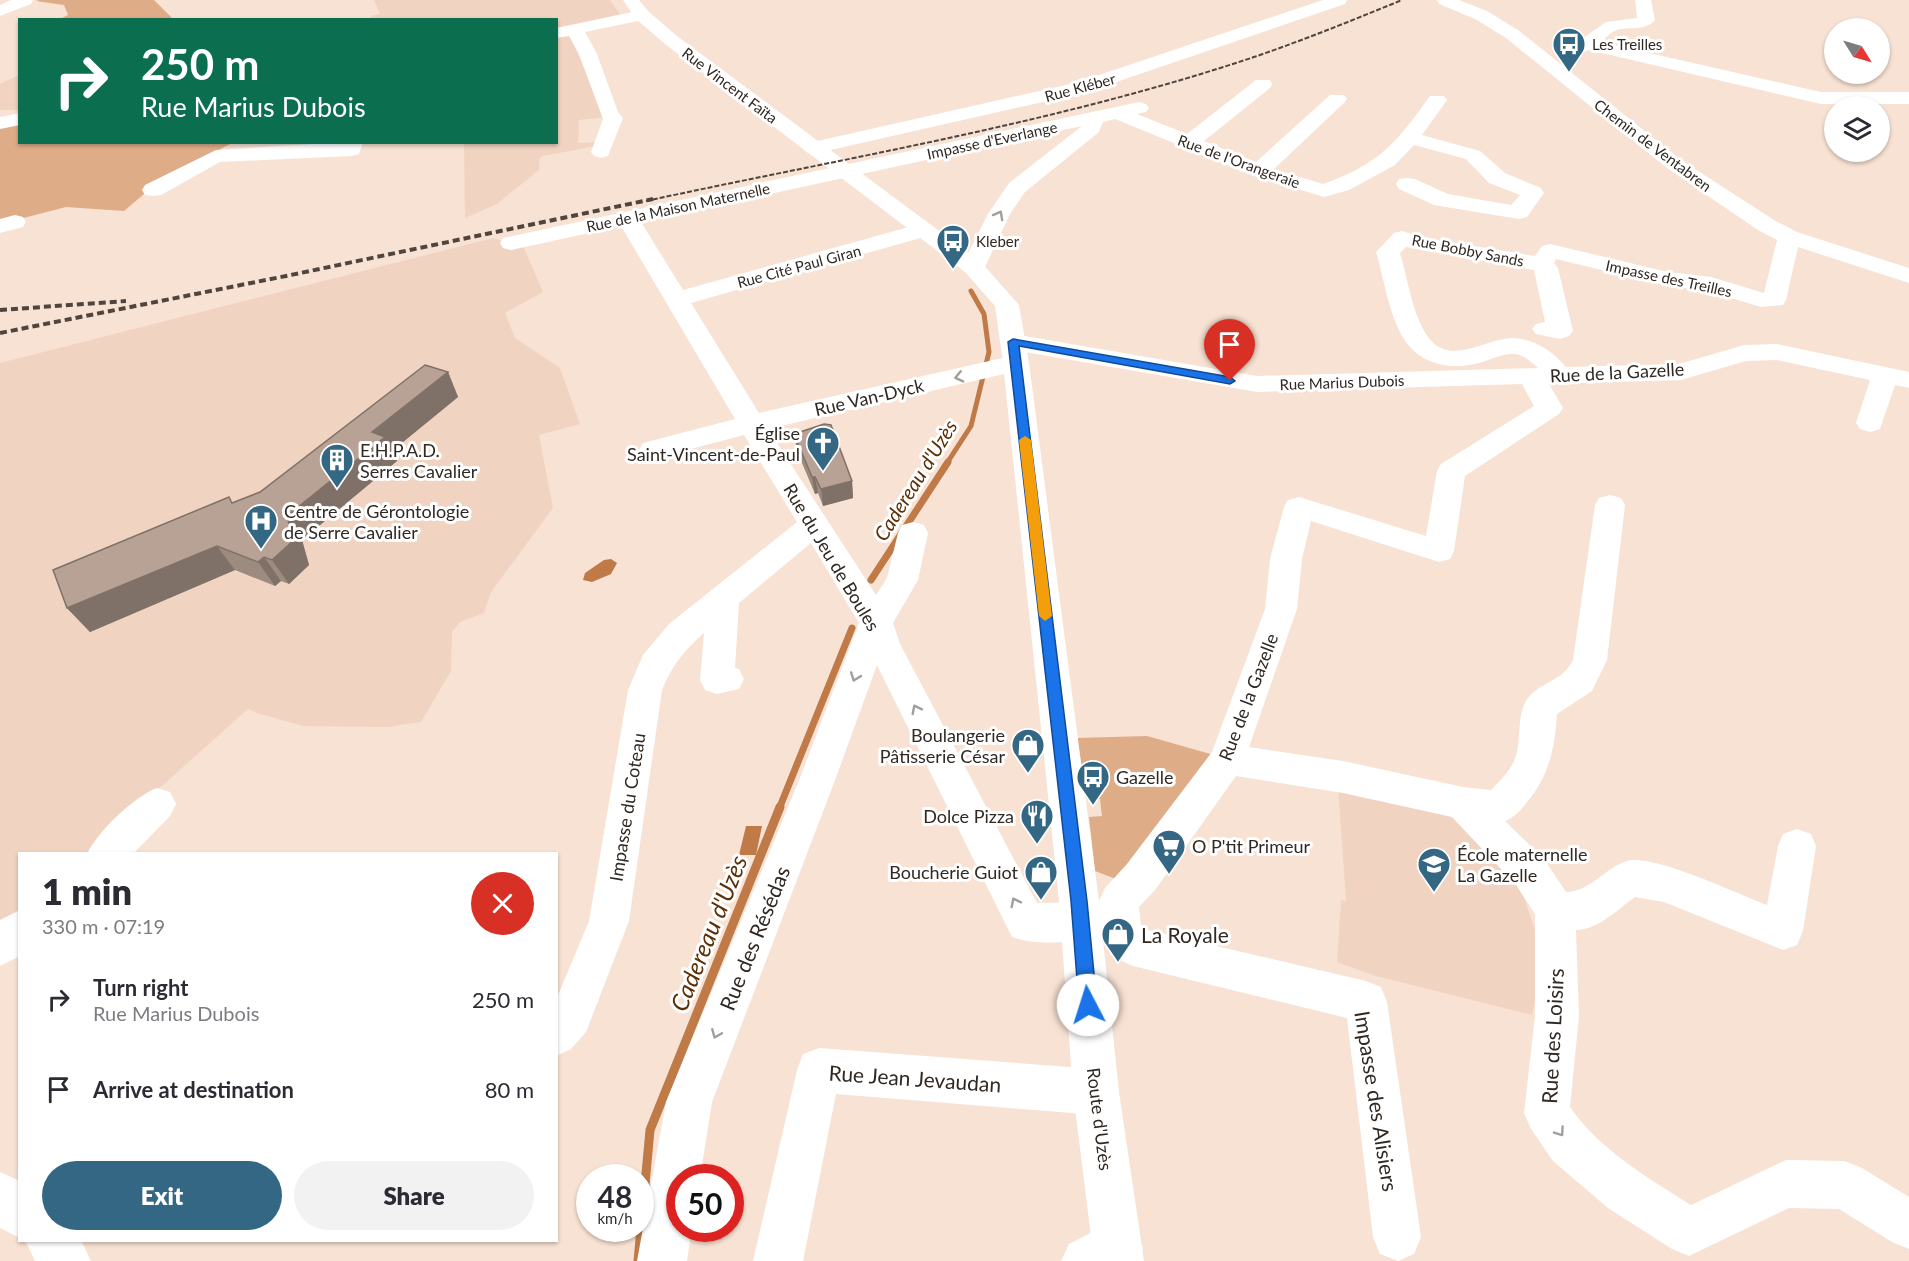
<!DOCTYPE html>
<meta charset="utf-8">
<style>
body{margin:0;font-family:Lato,sans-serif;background:#f2f2f3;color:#2b2b33;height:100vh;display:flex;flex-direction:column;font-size:22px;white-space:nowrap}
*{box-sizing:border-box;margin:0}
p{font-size:20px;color:#7c7c81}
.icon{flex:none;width:33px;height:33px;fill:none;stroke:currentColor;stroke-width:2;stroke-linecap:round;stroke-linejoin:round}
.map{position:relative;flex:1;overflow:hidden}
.drawer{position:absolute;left:18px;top:852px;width:540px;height:390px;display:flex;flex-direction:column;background:#fff;border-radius:0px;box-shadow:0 2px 4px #0004}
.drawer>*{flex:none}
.guide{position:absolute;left:18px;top:18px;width:540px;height:126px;border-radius:0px;box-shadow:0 2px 4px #0004;background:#0b6e4f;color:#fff;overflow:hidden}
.needle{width:39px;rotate:127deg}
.fabs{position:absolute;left:1824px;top:18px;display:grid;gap:12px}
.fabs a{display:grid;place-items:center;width:66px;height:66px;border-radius:50%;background:#fff;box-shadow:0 2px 4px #0004;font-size:30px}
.speed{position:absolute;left:576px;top:1164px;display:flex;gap:12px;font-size:30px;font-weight:700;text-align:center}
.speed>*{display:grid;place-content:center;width:78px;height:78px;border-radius:50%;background:#fff;box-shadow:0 2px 4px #0004;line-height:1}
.speed small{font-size:15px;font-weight:400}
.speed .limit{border:9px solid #d22;background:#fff;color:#111}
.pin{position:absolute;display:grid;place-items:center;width:51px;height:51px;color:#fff;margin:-62px -26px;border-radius:50% 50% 50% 0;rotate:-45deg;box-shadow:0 0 6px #0007}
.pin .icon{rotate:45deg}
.me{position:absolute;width:66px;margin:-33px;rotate:355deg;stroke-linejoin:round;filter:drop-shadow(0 0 4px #0008)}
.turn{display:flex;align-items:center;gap:21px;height:126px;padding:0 24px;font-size:27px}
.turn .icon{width:78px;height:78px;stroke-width:2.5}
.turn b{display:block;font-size:42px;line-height:51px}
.round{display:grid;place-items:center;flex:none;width:63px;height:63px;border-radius:32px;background:#f2f2f3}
.overview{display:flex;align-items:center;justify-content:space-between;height:102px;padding:0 24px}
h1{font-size:36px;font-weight:800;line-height:45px}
.primary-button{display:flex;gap:12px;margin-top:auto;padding:12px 24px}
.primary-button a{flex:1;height:69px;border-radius:36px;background:#346784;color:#fff;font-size:24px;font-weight:800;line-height:69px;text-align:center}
.primary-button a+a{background:#f2f2f3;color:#2b2b33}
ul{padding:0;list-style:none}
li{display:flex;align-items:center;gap:18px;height:90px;padding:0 24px}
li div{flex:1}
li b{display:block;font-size:22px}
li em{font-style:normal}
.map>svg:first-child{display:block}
.built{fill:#f0d4c1}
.green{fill:#dfac88}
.water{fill:#bf7a47}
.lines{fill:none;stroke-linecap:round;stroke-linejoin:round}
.stream-far2{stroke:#bf7a47;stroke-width:5}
.stream-far1{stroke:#bf7a47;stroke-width:7}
.stream{stroke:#bf7a47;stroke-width:9}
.minor{fill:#fff;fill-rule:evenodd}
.major{fill:#fff;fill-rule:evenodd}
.rail-far1{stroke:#4f453e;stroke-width:2;stroke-dasharray:5 2;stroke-linecap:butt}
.rail{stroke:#4f453e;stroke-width:4;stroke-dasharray:7 4;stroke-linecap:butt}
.wall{fill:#9d8b80}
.shaded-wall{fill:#807168}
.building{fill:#b7a295;stroke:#807168;stroke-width:1.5}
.oneway{stroke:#a29e9c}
.route{fill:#1a73e8;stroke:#114b97;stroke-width:1.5}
.slow{fill:#f59e0b}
.labels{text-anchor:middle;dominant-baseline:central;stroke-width:6;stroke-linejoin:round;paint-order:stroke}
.far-poi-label{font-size:15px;fill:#302822;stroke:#fff;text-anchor:start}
.far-street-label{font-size:15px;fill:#302822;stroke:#fff}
.street-label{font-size:18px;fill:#302822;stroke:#fff}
.poi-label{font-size:18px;fill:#302822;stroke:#fff;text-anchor:start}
.water-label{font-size:20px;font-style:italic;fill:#5c2f05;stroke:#fff}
.near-poi-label{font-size:21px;fill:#302822;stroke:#fff;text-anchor:start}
.near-street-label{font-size:21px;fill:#302822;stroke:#fff}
.near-water-label{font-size:24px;font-style:italic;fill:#5c2f05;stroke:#fff}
</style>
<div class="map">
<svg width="1909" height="1261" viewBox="0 0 1909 1261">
<rect width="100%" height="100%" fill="#f8e2d3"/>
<path class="built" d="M374,0H610L620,14L557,30L556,20H372L371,16L380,14Z
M557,35L570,36L605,117L579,120L578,143L597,142L596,146L543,156L540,158L539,170L497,204L465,218L464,143L556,142Z
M19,75V110H0V84Z
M493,238L524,248L543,292L505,313L515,338L560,368L580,424L539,435L553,508L491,592L484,613L460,622L452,632L451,671L421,722L388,727L303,726L257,713L248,709L87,853L20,854L19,910L0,926V363Z
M1338,785L1451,812L1513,865L1544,956L1532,1015L1376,976L1337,962L1341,900L1346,901Z"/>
<path class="green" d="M39,0H154L173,19H60L68,15L64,5L36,1Z
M19,121L20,142L230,144L157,183L124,211L66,207L0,224V125Z
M1147,736L1214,755L1124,882L1095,871L1089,817L1102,816L1100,799H1087L1077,738Z"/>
<path class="water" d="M611,559L617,563L611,574L592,582L583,580L585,573L604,560Z
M746,826H762L756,855H739Z"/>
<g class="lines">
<path class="stream-far2" d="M947,463L971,426L989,352L984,314L971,291"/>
<path class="stream-far1" d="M871,580L948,462
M779,809L852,628"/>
<path class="stream" d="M638,1261L650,1130L780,807"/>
<path class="minor" d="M11,0H33L31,4L0,16V5Z
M1323,0H1347L1345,4L1087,92L813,154L806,152L803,148L806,144L813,142L1075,83Z
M1437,0H1459L1487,11L1518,30L1681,160L1774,220L1797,232L1909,268V283L1798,247L1786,300L1783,305L1761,307L1708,291L1668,286L1556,259L1554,263L1558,268L1573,331L1569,336L1560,339L1536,334L1532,329L1536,324L1545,322L1534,270L1406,247L1400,253C1408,279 1412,314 1428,337C1451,368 1486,337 1515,338C1536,340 1552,351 1566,367L1679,364L1744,345L1777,344L1909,372V388L1895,385L1880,429L1870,432L1860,429L1856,423L1870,380L1777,360L1746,361L1681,380L1549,384L1563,408L1559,414L1465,476L1454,551L1450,559L1439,562L1311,521L1302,559L1297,609L1249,747L1343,761L1463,787L1491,790C1499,782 1509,772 1514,761C1523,742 1515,715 1528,698C1542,681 1563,681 1573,660L1595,505L1599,498L1610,495L1621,498L1625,505L1607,660L1592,691L1557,714C1555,748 1549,776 1527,802C1521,810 1514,818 1505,821L1544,859L1566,892C1589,892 1605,868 1627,861C1652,853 1740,895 1767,905L1778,846L1783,834L1797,829L1811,834L1816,846L1803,931L1797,945L1783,950L1664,902L1635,897C1618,909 1598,930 1576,930L1579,1016L1570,1107C1600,1150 1648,1178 1691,1205L1786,1160L1845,1161L1862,1168L1909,1197V1249L1892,1242L1839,1209L1789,1208L1689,1256L1672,1249L1608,1208L1553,1161L1531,1129L1524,1113L1535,1016V914L1516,885L1452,817L1343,793L1236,776L1155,890L1139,907L1141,926L1144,929L1366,981L1381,987L1387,1002L1421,1237L1414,1254L1398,1261L1380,1254L1373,1237L1347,1018L1133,966C1113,958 1101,947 1100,924L1095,934C1071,944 1036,946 1012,937L877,665L834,783L712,1102L700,1178H680V1228H692L687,1261H637L666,1102L798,783L859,623L811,543L739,603L735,668L739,669L744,679L739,689L717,694L705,690L700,680L704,633C685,649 671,667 662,690L629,921L586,1032L571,1049L556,1056V1000L589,921L628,690L643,655L669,624L797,522L744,435L653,459L643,457L639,450L643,443L735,419L621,226L511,250L503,248L500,243L503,238L1139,102L1146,104L1149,108L1146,112L1137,114L1187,134L1256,80H1270L1272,84L1270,88L1204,141L1256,162L1330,95H1344L1347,99L1344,103L1274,169L1323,184C1380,164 1397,142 1430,96H1444L1447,100L1422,135L1480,151L1505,173L1541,188L1544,193L1527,217L1519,219L1434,205L1399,189L1396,184L1399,179L1407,178L1415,179L1448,194L1511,205L1520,195L1489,183L1466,159L1414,145L1395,165L1349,190L1324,197L1252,175L1115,119L1103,122L1099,132L1025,192L1010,214L985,267L981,272L973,274L965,272L961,267L988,214L1009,183L1082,126L641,222L683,290L923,223L931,225L934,230L931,235L691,303L759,413L1016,355L1025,357L1029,363L1025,369L768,429L876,595L887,578L898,533L902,525L913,522L924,525L928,533L918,580L893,623L900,644L1037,903L1081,902L1095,908L1100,917L1099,901L1105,888L1127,864L1212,752L1265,609L1270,559L1284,507L1288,500L1299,497L1426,536L1437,471L1441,464L1534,406L1522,384L1257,392L1013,350L1004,347L1000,342L1004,337L1013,334L1257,376L1538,368C1531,362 1523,354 1514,354C1502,353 1490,360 1479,363C1449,371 1418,364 1402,336C1388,311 1384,279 1376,252L1394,233L1402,231L1425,238L1535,256L1542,246L1550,244L1668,272L1711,277L1764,293L1777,240L1758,230L1667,168L1506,38L1475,19L1439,4Z
M1635,0H1651L1655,20C1645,32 1629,26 1617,30C1611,32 1606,38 1601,42L1821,92H1909V104H1821L1589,50L1575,55L1569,54L1566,50L1606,22L1637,18Z
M642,10L648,11L650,15L648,19L585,32L597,54L618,112L623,118L608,156L601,158L594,156L591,152L603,119L579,54L569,36L556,38V28Z
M20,113V125L0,129V117Z
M343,142H363L359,154L352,156L220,162L161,195L153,196L145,195L142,190L145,185L216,150Z
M15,215L23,217L26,222L23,227L0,233V219Z
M157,788L170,792L176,804L170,816L133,854H87C97,832 135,796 157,788Z
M20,910V956L0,966V920Z
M819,1048L1096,1069L1112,1076L1119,1092L1112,1108L1096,1115L836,1094L803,1261H753L797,1070L803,1054Z
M0,1172L20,1181V1238L0,1228Z
M1118,1223L1135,1231L1143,1248L1137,1261H1061L1069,1244L1098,1229Z
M25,1240H81L91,1261H35Z"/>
<path class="major" d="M623,0H639L648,11L677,36L981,262L1019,305L1029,363L1099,901L1119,1092L1144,1261H1094L1073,1092L1059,901L1003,363L995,306L965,272L665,44L636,19Z"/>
<path class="rail-far1" d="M646,201C849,157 1057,123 1254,57C1304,40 1353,20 1402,0"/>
<path class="rail" d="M0,310L126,301
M0,333L286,276L653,199"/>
</g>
<path class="wall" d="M448,372L458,397L392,451L397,461L302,540L309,565L289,584L281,581L275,586L235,570L90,632L67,608L233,503L260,492Z
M794,434L852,481L853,498L823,506L818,493L815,494L797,451Z"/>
<path class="shaded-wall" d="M448,372L458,397L392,451L397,461L302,540L309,565L289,584L272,560L287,516L372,432Z
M812,477H815L818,493L815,494Z
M852,481L853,498L823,506L821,489Z
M217,546L235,570L90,632L67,608Z
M264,557L281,581L275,586L258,562Z"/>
<path class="building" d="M425,365L448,372L372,432L385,437L287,516L293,541L272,560L264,557L258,562L217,546L67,608L53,570L229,497L232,503L260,492Z
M824,424L831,425L852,481L821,489L815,477H812L794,434Z"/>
<defs><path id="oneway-chevron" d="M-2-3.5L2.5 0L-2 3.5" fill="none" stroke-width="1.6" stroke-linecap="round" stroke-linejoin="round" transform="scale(1.5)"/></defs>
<g class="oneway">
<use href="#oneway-chevron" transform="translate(999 215) rotate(-61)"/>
<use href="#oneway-chevron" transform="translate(959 377) rotate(167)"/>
<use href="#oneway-chevron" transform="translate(855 677) rotate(110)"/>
<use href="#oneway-chevron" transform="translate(916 709) rotate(-117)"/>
<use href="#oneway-chevron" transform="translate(1015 902) rotate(-117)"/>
<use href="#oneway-chevron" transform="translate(716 1034) rotate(112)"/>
<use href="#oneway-chevron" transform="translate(1560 1132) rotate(55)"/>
</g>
<path class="route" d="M1013,339L1230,377L1235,381L1230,384L1019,346L1087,901L1097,1005L1095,1012L1088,1014L1082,1012L1079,1005L1071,901L1008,342Z"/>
<path class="slow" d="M1025,436L1031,440L1052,616L1045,621L1039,616L1019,440Z"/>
<defs>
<g id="bus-pin" transform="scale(1.725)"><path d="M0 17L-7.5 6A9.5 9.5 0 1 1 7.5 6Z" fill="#346784" stroke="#fff"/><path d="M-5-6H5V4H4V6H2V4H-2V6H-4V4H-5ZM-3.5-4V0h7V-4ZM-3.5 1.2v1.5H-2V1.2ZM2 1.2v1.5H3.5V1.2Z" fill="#fff"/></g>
<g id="church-pin" transform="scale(1.725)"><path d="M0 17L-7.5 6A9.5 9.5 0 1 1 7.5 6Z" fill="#346784" stroke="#fff"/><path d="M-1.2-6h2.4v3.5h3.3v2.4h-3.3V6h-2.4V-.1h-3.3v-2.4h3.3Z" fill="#fff"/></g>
<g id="building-pin" transform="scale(1.725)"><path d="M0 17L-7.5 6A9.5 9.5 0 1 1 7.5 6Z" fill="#346784" stroke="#fff"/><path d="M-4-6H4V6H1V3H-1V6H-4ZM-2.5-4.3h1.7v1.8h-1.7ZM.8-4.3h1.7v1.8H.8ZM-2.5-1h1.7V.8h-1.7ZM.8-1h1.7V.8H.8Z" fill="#fff"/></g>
<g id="hospital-pin" transform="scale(1.725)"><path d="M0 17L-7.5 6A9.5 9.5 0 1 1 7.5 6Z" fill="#346784" stroke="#fff"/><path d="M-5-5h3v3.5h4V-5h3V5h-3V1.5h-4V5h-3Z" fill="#fff"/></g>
<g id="shop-pin" transform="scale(1.725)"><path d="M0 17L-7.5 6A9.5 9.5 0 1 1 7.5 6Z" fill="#346784" stroke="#fff"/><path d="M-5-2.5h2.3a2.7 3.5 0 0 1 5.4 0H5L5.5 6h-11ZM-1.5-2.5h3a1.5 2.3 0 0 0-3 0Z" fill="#fff"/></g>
<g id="restaurant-pin" transform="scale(1.725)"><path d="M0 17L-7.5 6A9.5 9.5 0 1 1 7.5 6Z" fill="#346784" stroke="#fff"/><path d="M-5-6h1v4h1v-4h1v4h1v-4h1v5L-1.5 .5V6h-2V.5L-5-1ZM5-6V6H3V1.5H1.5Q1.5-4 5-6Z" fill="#fff"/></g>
<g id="supermarket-pin" transform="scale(1.725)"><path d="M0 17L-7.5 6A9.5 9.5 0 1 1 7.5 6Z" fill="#346784" stroke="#fff"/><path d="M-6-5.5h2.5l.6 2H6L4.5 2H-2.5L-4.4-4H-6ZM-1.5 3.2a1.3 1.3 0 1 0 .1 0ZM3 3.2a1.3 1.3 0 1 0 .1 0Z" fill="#fff"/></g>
<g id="school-pin" transform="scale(1.725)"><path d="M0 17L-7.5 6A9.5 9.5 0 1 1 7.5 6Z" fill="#346784" stroke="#fff"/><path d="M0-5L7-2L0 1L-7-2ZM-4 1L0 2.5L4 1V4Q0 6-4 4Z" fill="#fff"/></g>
</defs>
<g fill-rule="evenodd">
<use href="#bus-pin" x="1569" y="44"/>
<use href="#bus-pin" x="953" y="241"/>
<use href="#church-pin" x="823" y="443"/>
<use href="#building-pin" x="337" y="460"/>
<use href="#hospital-pin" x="261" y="521"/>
<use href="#shop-pin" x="1028" y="745"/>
<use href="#bus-pin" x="1093" y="777"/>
<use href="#restaurant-pin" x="1037" y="816"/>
<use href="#supermarket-pin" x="1169" y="846"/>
<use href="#school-pin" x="1434" y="864"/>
<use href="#shop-pin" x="1041" y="872"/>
<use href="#shop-pin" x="1118" y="934"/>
</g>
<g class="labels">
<g class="far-poi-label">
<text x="1592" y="44">Les Treilles</text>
<text x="976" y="241">Kleber</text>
</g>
<g class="far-street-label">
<text transform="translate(730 85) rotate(37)">Rue Vincent Faïta</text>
<text transform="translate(1080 87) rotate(-15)">Rue Kléber</text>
<text transform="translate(992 140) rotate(-12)">Impasse d'Everlange</text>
<text transform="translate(1653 145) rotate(37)">Chemin de Ventabren</text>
<text transform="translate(1239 161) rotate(20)">Rue de l'Orangeraie</text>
<text transform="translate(678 207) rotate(-12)">Rue de la Maison Maternelle</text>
<text transform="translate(1468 250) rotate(11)">Rue Bobby Sands</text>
<text transform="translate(799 266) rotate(-15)">Rue Cité Paul Giran</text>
<text transform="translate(1669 278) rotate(12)">Impasse des Treilles</text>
<text transform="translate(1342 382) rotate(-2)">Rue Marius Dubois</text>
</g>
<g class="street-label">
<text transform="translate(1617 372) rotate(-3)">Rue de la Gazelle</text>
<text transform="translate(869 397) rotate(-13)">Rue Van-Dyck</text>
<text transform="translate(832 557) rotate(59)">Rue du Jeu de Boules</text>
<text transform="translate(1248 697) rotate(-69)">Rue de la Gazelle</text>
<text transform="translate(627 807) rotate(-81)">Impasse du Coteau</text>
<text transform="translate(1100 1119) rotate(83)">Route d'Uzès</text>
</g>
<g class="poi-label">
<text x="800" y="433" text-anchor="end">Église<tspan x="800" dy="21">Saint-Vincent-de-Paul</tspan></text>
<text x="360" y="450">E.H.P.A.D.<tspan x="360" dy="21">Serres Cavalier</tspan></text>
<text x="284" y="511">Centre de Gérontologie<tspan x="284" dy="21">de Serre Cavalier</tspan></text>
<text x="1005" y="735" text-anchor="end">Boulangerie<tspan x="1005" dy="21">Pâtisserie César</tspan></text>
<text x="1116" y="777">Gazelle</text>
<text x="1014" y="816" text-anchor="end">Dolce Pizza</text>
<text x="1192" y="846">O P'tit Primeur</text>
<text x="1457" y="854">École maternelle<tspan x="1457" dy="21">La Gazelle</tspan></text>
<text x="1018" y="872" text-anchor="end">Boucherie Guiot</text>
</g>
<g class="water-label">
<text transform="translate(915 480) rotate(-58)">Cadereau d'Uzès</text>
</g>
<g class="near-poi-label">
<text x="1141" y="934">La Royale</text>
</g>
<g class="near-street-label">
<text transform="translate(754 938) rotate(-68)">Rue des Résédas</text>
<text transform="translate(1552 1036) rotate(-87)">Rue des Loisirs</text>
<text transform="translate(915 1078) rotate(4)">Rue Jean Jevaudan</text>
<text transform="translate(1377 1101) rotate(81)">Impasse des Alisiers</text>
</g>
<g class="near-water-label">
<text transform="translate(708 933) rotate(-68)">Cadereau d'Uzès</text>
</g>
</g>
</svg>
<div class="fabs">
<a><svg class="needle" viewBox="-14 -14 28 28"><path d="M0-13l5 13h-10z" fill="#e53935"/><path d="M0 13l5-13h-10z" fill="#7c7c81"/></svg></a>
<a><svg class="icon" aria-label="layers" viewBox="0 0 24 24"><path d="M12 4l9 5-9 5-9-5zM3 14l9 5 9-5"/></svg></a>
</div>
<div class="speed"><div>48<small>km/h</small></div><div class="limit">50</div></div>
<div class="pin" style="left:1230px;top:381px;background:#d93025"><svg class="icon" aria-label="arrive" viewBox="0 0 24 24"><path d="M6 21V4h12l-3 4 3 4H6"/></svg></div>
<svg class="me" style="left:1088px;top:1005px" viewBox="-20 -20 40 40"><circle r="19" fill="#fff"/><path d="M0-13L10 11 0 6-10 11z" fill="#1a73e8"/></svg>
<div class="guide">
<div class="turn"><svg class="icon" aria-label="right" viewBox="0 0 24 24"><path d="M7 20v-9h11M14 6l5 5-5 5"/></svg><div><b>250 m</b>Rue Marius Dubois</div></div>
</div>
<section class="drawer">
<div class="overview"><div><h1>1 min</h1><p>330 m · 07:19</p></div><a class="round" style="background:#d93025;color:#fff"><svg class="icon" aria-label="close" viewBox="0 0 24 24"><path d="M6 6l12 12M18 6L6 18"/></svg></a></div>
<ul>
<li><svg class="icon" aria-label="right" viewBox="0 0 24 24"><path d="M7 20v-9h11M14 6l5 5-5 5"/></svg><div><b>Turn right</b><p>Rue Marius Dubois</p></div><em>250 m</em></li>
<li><svg class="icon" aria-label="arrive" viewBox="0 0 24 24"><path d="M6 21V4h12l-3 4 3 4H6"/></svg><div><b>Arrive at destination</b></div><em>80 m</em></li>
</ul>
<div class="primary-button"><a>Exit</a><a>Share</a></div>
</section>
</div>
